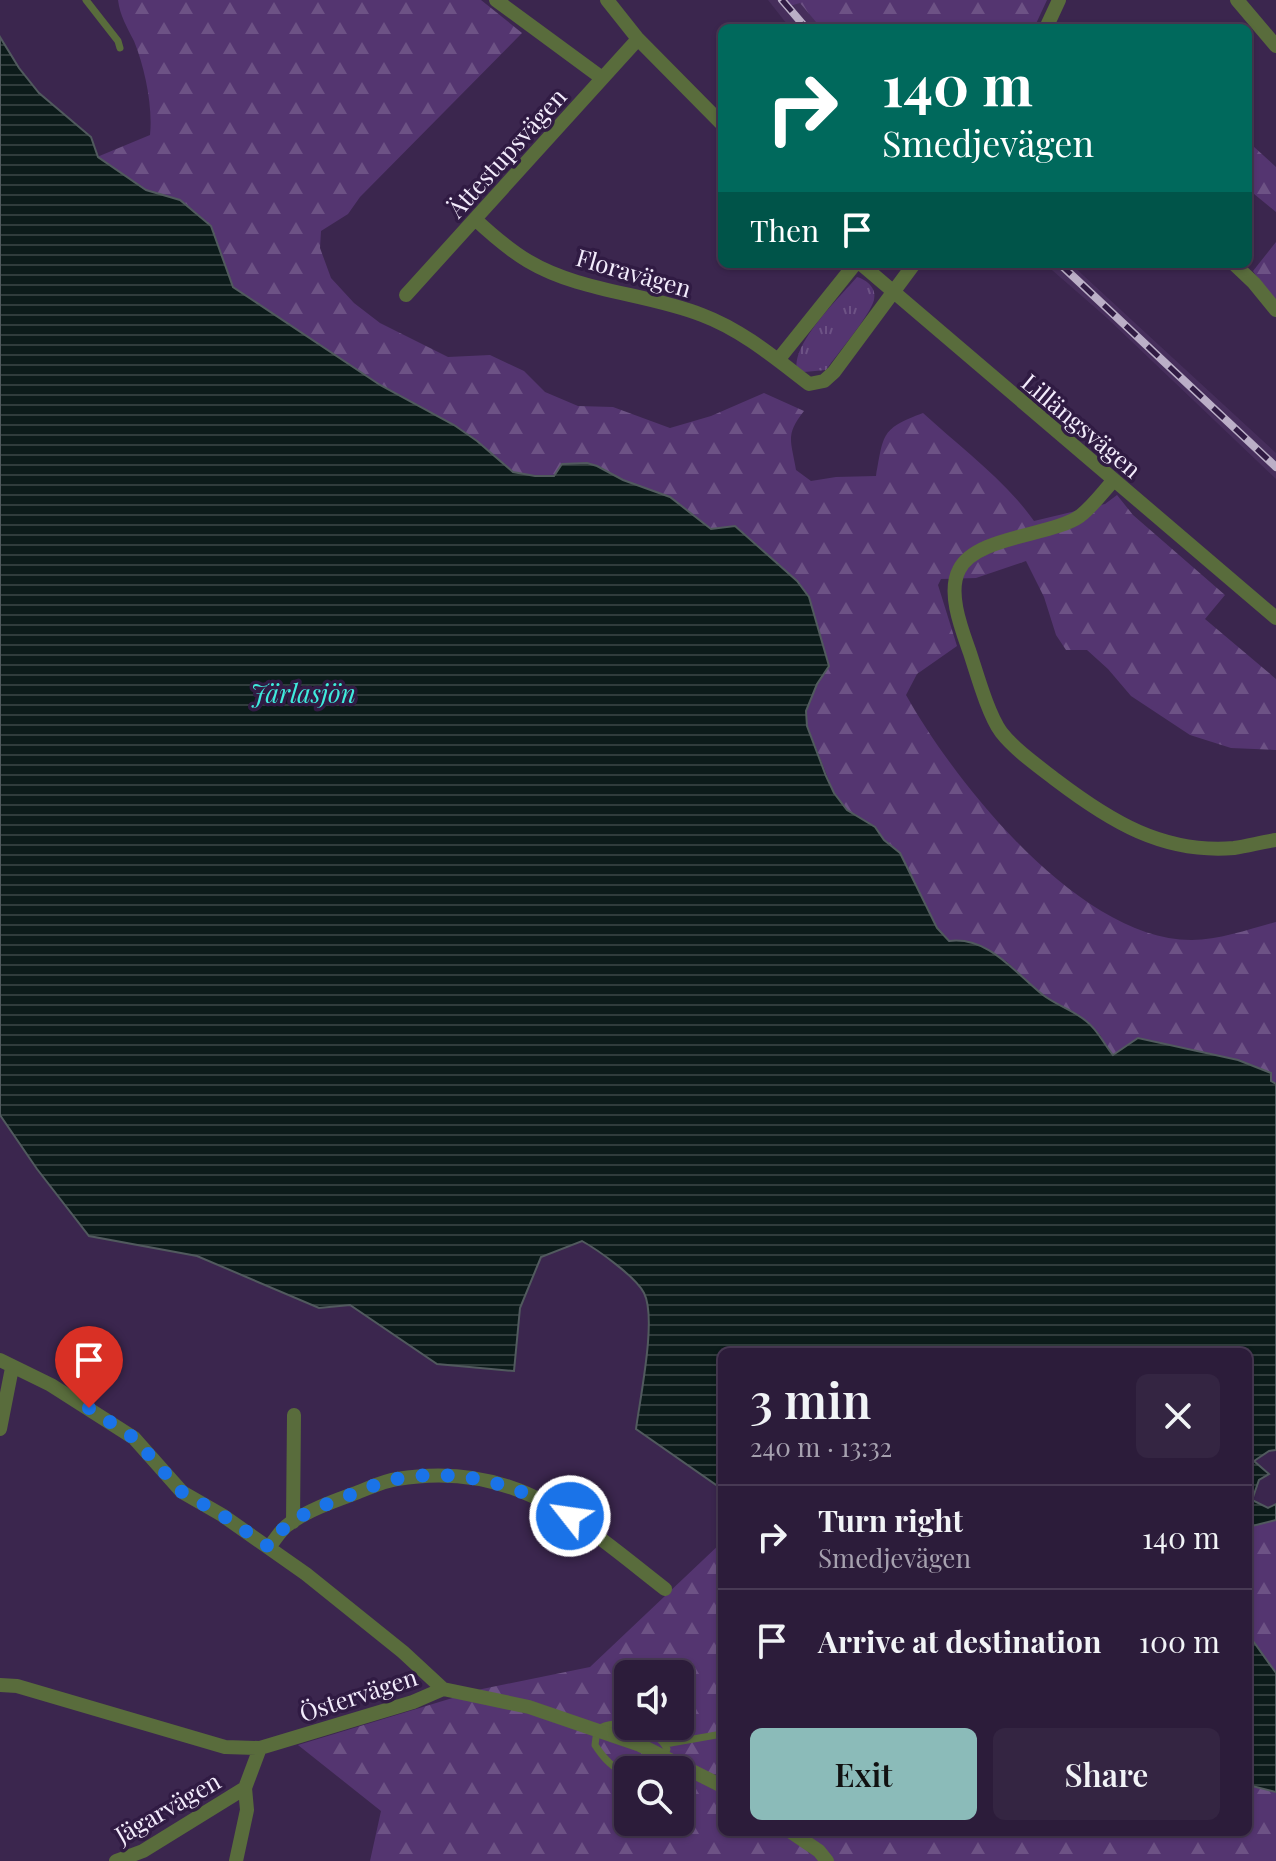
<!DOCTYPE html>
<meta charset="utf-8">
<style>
body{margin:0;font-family:"Playfair Display",serif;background:#342542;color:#f1f3f6;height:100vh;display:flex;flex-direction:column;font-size:30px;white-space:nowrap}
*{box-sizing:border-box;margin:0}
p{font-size:26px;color:#a6a1af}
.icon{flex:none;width:44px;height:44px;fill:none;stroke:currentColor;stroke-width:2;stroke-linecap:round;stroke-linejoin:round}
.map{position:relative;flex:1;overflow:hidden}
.sheet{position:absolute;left:718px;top:1348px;width:534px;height:488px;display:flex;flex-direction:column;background:#2c1c3a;border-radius:12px;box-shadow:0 2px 6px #0004,0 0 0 2px #483a54}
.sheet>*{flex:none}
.hud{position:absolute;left:718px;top:24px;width:534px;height:244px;border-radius:12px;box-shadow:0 2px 6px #0004,0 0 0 2px #483a54;background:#00695c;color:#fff;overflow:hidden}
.tools{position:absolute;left:614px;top:1660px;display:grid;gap:16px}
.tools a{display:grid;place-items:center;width:80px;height:80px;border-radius:12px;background:#2c1c3a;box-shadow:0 2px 6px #0004,0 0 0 2px #483a54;font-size:40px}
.pin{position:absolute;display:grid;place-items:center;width:68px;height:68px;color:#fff;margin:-82px -34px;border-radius:50% 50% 50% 0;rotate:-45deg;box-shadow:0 0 8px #0007}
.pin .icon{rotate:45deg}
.me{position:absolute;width:88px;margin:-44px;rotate:300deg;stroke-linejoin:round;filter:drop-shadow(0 0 6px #0008)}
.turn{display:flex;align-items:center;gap:28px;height:168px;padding:0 32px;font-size:36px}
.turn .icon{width:104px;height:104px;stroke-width:2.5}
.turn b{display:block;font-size:56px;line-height:68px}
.then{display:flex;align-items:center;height:76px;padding:0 32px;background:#0003;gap:16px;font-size:30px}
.round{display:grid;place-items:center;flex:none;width:84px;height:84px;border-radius:12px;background:#342542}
.head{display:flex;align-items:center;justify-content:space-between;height:136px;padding:0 32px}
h1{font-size:48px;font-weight:600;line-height:60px}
.button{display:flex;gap:16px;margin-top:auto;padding:16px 32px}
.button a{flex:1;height:92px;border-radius:12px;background:#8bbbb9;color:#111;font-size:32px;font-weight:600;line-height:92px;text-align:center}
.button a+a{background:#342542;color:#f1f3f6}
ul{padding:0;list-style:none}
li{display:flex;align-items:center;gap:24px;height:104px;padding:0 32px;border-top:2px solid #483a54}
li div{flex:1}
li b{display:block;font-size:30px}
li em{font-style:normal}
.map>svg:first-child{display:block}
.built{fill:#462e5b}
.grass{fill:url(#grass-tufts)}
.forest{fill:url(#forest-firs);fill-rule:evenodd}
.water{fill:url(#water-rules);stroke:#515a5e;stroke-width:2}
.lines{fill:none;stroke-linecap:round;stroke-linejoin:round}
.service{stroke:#596c3c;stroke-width:7}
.minor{stroke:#596c3c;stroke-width:14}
.rail-casing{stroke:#bbafc7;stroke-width:8}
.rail{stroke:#301b43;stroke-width:5;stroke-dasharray:15;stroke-linecap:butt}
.route{stroke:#1a73e8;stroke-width:14;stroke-dasharray:0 25.2}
.labels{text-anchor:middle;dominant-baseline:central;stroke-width:7;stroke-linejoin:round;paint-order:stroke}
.street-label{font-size:24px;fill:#f3ecfc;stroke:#301b43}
.water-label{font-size:26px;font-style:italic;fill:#3febdd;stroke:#301b43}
</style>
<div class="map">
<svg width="1276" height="1861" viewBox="0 0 1276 1861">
<defs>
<pattern id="grass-tufts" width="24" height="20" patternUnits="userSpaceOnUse" patternTransform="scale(2)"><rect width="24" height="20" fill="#543570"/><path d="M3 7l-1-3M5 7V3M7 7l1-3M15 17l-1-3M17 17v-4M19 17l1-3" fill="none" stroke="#6d5285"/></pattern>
<pattern id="forest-firs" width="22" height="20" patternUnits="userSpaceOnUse" patternTransform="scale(2)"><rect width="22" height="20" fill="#543570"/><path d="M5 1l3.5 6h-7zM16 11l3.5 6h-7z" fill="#6d5285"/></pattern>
<pattern id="water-rules" width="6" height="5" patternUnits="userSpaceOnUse" patternTransform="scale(2)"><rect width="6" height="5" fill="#0c1b1a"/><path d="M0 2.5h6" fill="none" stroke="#303c3c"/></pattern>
</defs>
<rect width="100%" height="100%" fill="#3b264e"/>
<path class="built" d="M768,0H786L791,6L800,2L821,28H790Z
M1045,264H1071L1276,453V479L1107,318Z"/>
<path class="grass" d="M857,277C867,280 877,288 874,300C869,317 837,354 826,370L804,372L797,369C792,343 840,297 857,277Z"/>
<path class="forest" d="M118,0H481L522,33L360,197L348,214L321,231L320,248L331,278L354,303L380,323L448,357L490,355L524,371L545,392L578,406L613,407L670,428L711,416L764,393L804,411C785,435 791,440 796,470L811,481L836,477L876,476C884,433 881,429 923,413C960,447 1005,480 1034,521L1105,504L1117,495L1133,515L1225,595L1205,619L1276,679V750L1231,748L1190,735L1131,696L1108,669L1087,650H1066L1056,635L1044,597L1026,561L976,578L941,579L938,585L957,646L917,674L906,695C956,784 1081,941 1192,940C1219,940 1250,929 1276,922V1084L1238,1060L1138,1038L1113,1055L1104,1045L1101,1036L1086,1021L1044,996L1006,961L949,941L937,929L900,853L884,840L875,827L847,810L834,793L807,725L806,711L817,684L828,666L809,597L797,581L735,526L711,529L670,497L623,480L597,466L587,463L562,464L554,476H535L513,472L477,441L454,425L380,385L290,326L233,287L211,226L181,200L146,190L97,157L150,135C153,107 145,68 134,41C127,27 120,16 118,0Z
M786,0H1047L1034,28H821L800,3L790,6Z
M1253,146L1276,167V212L1248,189V149Z
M1276,242V301L1266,291L1253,271Z
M1276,1520V1673L1248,1634V1527Z
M722,1542V1832H1248V1785L1276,1792V1861H370L381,1811L298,1745L482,1689L590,1667ZM628,1674H680V1726H628ZM628,1770H680V1822H628Z"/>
<path class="water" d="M0,37L19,68L39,93L91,137L98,157L146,190L180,200L211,226L233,287L380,385L454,425L477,441L513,472L535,476H554L562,464L587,463L597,466L623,480L670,497L711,529L735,526L797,581L809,597L829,666L817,684L806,711L807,726L826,776L834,793L847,810L875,827L884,840L900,853L937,928L949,941C988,936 1014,972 1043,995C1056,1005 1073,1010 1086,1021C1098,1030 1103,1043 1113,1055L1138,1038L1238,1060L1271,1073V1081L1276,1084V1450L1269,1451L1254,1461L1269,1474L1259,1480L1252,1500L1268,1508L1276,1504V1520L1248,1527V1352H722V1489L636,1429C640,1398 657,1318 644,1293C636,1277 598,1250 582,1241L541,1257L520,1308L514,1371L437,1364L350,1305L319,1308L197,1256L89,1236L37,1169L0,1115Z
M1248,1634L1276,1673V1792L1248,1785Z"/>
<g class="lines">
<path class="service" d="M86,0L118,41L120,48
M665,1744L722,1734
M628,1775C613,1768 604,1759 595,1745L597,1730C617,1716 657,1728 667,1749L664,1757L648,1770"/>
<path class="minor" d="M496,0L602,78
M607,0L638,39L722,124
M1237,0L1276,46
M1046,28L1059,0
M475,219C491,234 508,249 528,261C580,292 646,293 702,315C742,330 775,358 809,384L824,381L834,372L914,264
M861,264L1276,618
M1234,264L1254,283L1276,310
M406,295L638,39
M778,360L855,264
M1113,481C1103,492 1092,507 1080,516C1052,536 975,536 959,570C947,593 962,630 970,653C977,674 988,714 1001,732C1015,750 1038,766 1056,780C1110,821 1163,854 1234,848C1248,846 1262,842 1276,840
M0,1360L51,1385L134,1438L182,1492L222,1515L306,1574L403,1652L443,1689
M0,1429L12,1368
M293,1522L294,1415
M269,1547C275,1540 281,1529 289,1524C308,1510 334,1501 356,1493C369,1488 383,1481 397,1479C515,1459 579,1522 665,1589
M0,1685L17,1686L225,1747L260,1748L413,1702L443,1689L529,1707L640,1745L722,1786
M791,1832L819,1851L827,1861
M116,1861L143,1851L245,1788L260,1748
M236,1861L247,1810L245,1788"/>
<g class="rail-casing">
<path id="rail" d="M782,0L806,28
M1060,264L1276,467"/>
</g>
<use href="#rail" class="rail"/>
</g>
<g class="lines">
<path class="route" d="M89,1408L134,1438L182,1492L222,1515L269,1547C275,1540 281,1529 289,1524C306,1511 330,1503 350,1495C364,1490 380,1482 396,1479C458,1467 517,1484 570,1516"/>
</g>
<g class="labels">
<g class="street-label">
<text transform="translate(506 152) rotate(-48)">Ättestupsvägen</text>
<text transform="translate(634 272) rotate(16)">Floravägen</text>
<text transform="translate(1082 425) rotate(40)">Lillängsvägen</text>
<text transform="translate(358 1694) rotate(-18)">Östervägen</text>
<text transform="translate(167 1807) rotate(-30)">Jägarvägen</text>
</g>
<g class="water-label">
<text x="303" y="692">Järlasjön</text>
</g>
</g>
</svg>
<div class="tools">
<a><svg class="icon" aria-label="sound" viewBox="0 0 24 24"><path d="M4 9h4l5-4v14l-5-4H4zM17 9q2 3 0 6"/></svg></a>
<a><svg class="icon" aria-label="search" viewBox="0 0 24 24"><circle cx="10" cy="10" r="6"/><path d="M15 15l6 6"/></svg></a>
</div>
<div class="pin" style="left:89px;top:1408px;background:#d93025"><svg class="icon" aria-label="arrive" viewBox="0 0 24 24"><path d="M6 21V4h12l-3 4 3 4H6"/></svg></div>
<svg class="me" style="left:570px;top:1516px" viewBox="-20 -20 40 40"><circle r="17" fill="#1a73e8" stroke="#fff" stroke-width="3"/><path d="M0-11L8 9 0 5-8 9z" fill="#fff"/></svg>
<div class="hud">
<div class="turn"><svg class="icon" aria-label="right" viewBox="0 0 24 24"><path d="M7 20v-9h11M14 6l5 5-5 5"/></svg><div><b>140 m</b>Smedjevägen</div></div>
<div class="then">Then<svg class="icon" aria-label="arrive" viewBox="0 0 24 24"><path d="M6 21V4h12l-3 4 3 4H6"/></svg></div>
</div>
<section class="sheet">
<div class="head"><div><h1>3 min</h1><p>240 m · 13:32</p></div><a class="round"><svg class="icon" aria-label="close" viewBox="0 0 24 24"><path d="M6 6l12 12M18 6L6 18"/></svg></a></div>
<ul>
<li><svg class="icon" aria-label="right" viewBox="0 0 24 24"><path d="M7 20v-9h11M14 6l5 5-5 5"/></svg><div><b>Turn right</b><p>Smedjevägen</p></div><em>140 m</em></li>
<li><svg class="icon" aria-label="arrive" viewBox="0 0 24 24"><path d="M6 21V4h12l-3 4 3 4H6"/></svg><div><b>Arrive at destination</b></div><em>100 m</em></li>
</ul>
<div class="button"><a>Exit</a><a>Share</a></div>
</section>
</div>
